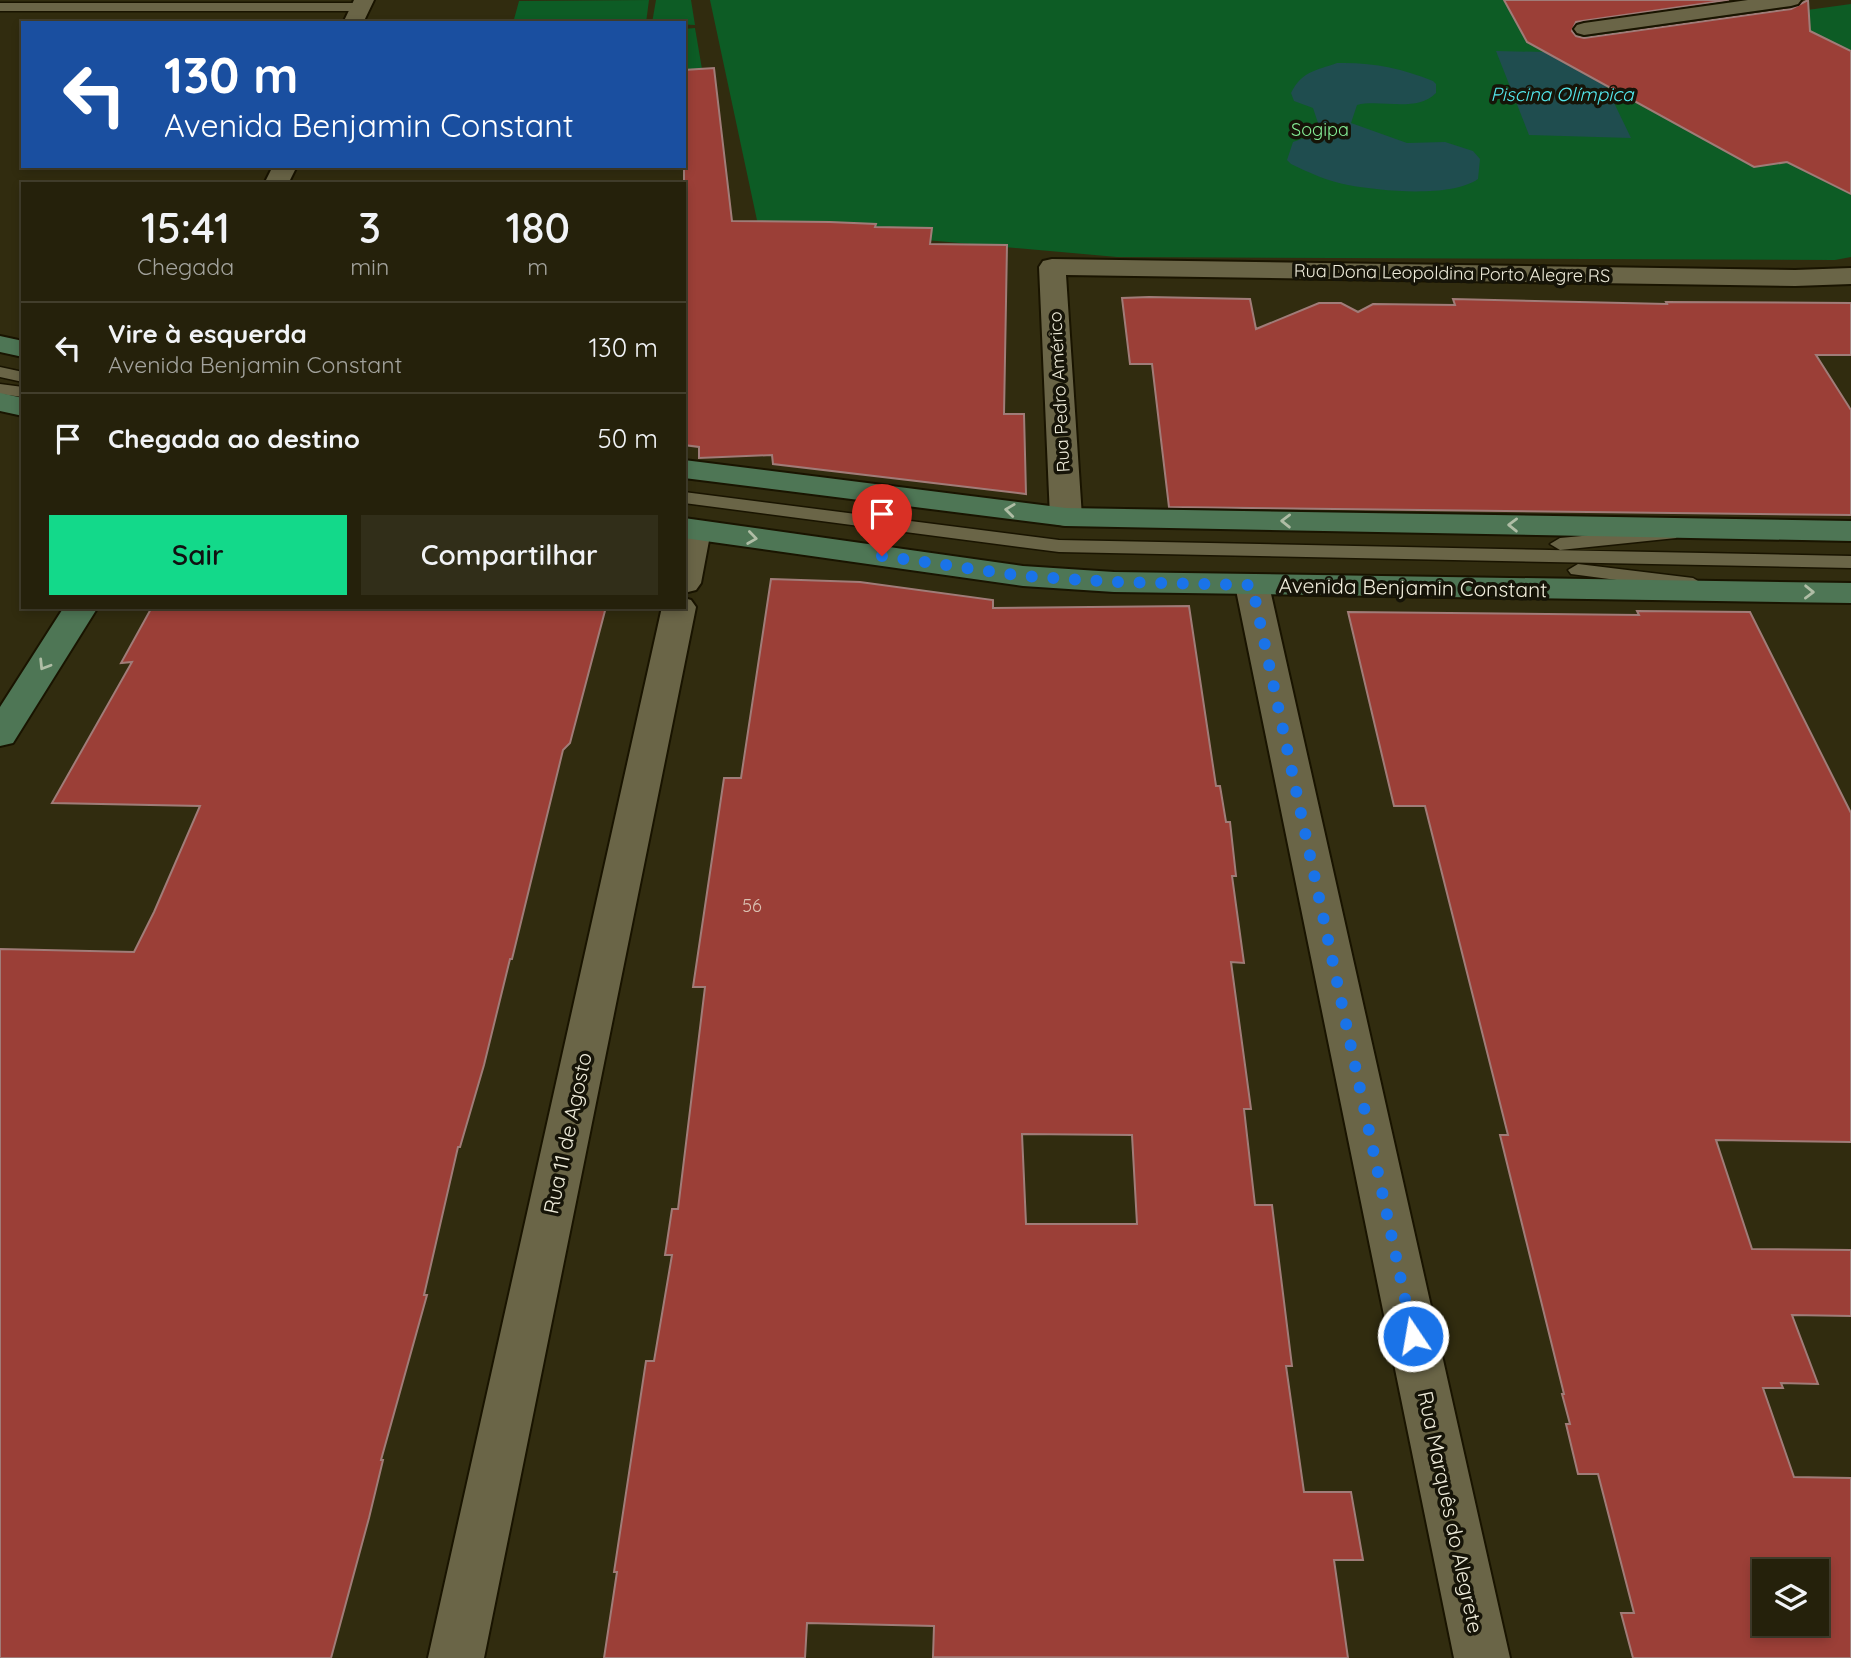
<!DOCTYPE html>
<html lang="pt">
<meta charset="utf-8">
<style>
body{margin:0;font-family:Quicksand,sans-serif;background:#312e19;color:#f1f3f6;height:100vh;display:flex;flex-direction:column;font-size:26px;white-space:nowrap}
*{box-sizing:border-box;margin:0}
p{font-size:23px;color:#a3a39d}
.icon{flex:none;width:38px;height:38px;fill:none;stroke:currentColor;stroke-width:2;stroke-linecap:round;stroke-linejoin:round}
.map{position:relative;flex:1;overflow:hidden}
.drawer{position:absolute;left:21px;top:182px;width:665px;height:427px;display:flex;flex-direction:column;background:#25210b;border-radius:0px;box-shadow:0 4px 10px #0003,0 0 0 2px #423e2c}
.drawer>*{flex:none}
.top-card{position:absolute;left:21px;top:21px;width:665px;height:147px;border-radius:0px;box-shadow:0 4px 10px #0003,0 0 0 2px #423e2c;background:#1a4fa0;color:#fff;overflow:hidden}
.fabs{position:absolute;left:1752px;top:1559px;display:grid;gap:14px}
.fabs a{display:grid;place-items:center;width:77px;height:77px;border-radius:0px;background:#25210b;box-shadow:0 4px 10px #0003,0 0 0 2px #423e2c;font-size:35px}
.pin{position:absolute;display:grid;place-items:center;width:60px;height:60px;color:#fff;margin:-72px -30px;border-radius:50% 50% 50% 0;rotate:-45deg;box-shadow:0 0 7px #0007}
.pin .icon{rotate:45deg}
.me{position:absolute;width:77px;margin:-38px;rotate:348deg;stroke-linejoin:round;filter:drop-shadow(0 0 5px #0008)}
.turn{display:flex;align-items:center;gap:24px;height:147px;padding:0 28px;font-size:32px}
.turn .icon{width:91px;height:91px;stroke-width:2.5}
.turn b{display:block;font-size:49px;line-height:60px}
.eta{display:flex;justify-content:space-evenly;align-items:center;height:119px;text-align:center}
.eta b{font-size:42px;font-weight:600;line-height:49px}
.action{display:flex;gap:14px;margin-top:auto;padding:14px 28px}
.action a{flex:1;height:80px;border-radius:0px;background:#13d98a;color:#111;font-size:28px;font-weight:600;line-height:80px;text-align:center}
.action a+a{background:#312e19;color:#f1f3f6}
ul{padding:0;list-style:none}
li{display:flex;align-items:center;gap:21px;height:91px;padding:0 28px;border-top:2px solid #423e2c}
li div{flex:1}
li b{display:block;font-size:26px}
li em{font-style:normal}
.map>svg:first-child{display:block}
.green{fill:#0d5c25}
.water{fill:#1f4d4f}
.building{fill:#9b3f37;stroke:#a07c78;stroke-width:2;fill-rule:evenodd}
.lines{fill:none;stroke-linecap:round;stroke-linejoin:round}
.lane-casing{stroke:#191400;stroke-width:3}
.street-casing{stroke:#191400;stroke-width:4}
.secondary-casing{stroke:#191400;stroke-width:4}
.lane{fill:#6a6547;fill-rule:evenodd}
.street{fill:#6a6547;fill-rule:evenodd}
.secondary{fill:#4e7655;fill-rule:evenodd}
.oneway{stroke:#afbda5}
.route{stroke:#1a73e8;stroke-width:12;stroke-dasharray:0 21.6}
.labels{text-anchor:middle;dominant-baseline:central;stroke-width:7;stroke-linejoin:round;paint-order:stroke}
.far-park-label{font-size:18px;fill:#85ee96;stroke:#161408}
.far-street-label{font-size:18px;fill:#efecdb;stroke:#161408}
.number-label{font-size:18px;fill:#dac1b2}
.far-water-label{font-size:19px;font-style:italic;fill:#54eaef;stroke:#161408}
.street-label{font-size:21px;fill:#efecdb;stroke:#161408}
</style>
<div class="map">
<svg width="1851" height="1658" viewBox="0 0 1851 1658">
<rect width="100%" height="100%" fill="#312c0f"/>
<path class="green" d="M649,0L646,23H513L519,1Z
M656,0H691L695,25L652,23Z
M710,0H1553L1566,7L1585,31L1649,32L1851,4V257L1835,260L1117,257L758,225Z
M695,28L702,69H684V29Z"/>
<path class="water" d="M1496,51L1590,53L1631,138L1529,135Z
M1337,63C1372,62 1401,68 1433,81L1436,84V93C1416,113 1382,99 1357,105L1351,123L1407,143L1445,142L1473,151L1480,159L1478,179C1451,198 1380,191 1348,185C1330,182 1307,172 1291,164L1287,160L1293,142L1321,132L1313,108L1294,101L1291,93C1302,71 1315,71 1337,63Z"/>
<path class="building" d="M1504,0H1729L1576,22L1572,31L1576,36L1584,38L1791,9L1808,0L1810,31L1851,51V194L1787,162L1754,167L1527,42Z
M714,68L732,221L830,222L876,224L875,227L932,228L930,244L1007,245L1004,414H1024L1026,494L773,464L772,455L699,458V447L684,445V70Z
M1149,297L1250,299L1256,329L1319,303H1341L1358,312L1373,304L1455,305L1453,299L1667,304L1666,302L1851,303V355H1816L1851,410V515L1169,507L1152,364H1130L1122,298Z
M771,579L860,582L993,600V608L1189,606L1216,786H1220L1226,822H1230L1236,876H1232L1244,963L1231,962L1251,1109H1244L1255,1205H1272L1292,1366H1286L1304,1492H1351L1363,1560H1334L1348,1658L933,1657L934,1626L807,1623L805,1658H604L617,1572H614L646,1361H654L672,1255H665L672,1209H678L705,987H693L724,778H741ZM1022,1134L1132,1135L1137,1224H1026Z
M152,607H606L570,743L563,750L512,959H510L484,1065L460,1147H458L424,1295H427L381,1460H383L369,1518L331,1658H0V949L134,952L154,912L200,806L52,803L132,662L121,663Z
M1637,611L1750,612L1851,813V1142L1716,1140L1752,1249L1851,1250V1316L1792,1315L1818,1384L1781,1383L1783,1388H1763L1794,1477L1851,1478V1658H1633L1621,1613H1634L1598,1474H1578L1566,1424H1570L1562,1394H1564L1500,1135H1508L1425,806H1394L1348,612L1639,615ZM1764,1572H1816V1624H1764Z"/>
<g class="lines">
<g class="lane-casing">
<path id="lane" d="M0,3H361L367,7L361,11H0Z
M0,367L23,372V382L0,377Z
M0,384L23,387V397L0,394Z
M684,492L1059,540L1851,556V568L1059,552L684,503Z
M1669,528L1678,534L1676,538L1560,550L1550,544L1560,538Z
M1578,564L1693,578L1703,584L1693,590L1571,574L1568,570Z"/>
</g>
<g class="street-casing">
<path id="street" d="M354,0H374L363,23H343Z
M1748,0H1801L1798,4L1791,6L1584,35L1577,33L1574,29L1577,25L1584,23Z
M273,166H297L288,184H264Z
M1052,259L1795,270L1851,268V284L1795,286L1066,275L1082,517L1077,524L1066,526L1055,524L1050,517L1039,267L1043,261Z
M695,520L706,523L711,530L701,583L696,590L684,593V523Z
M1252,575L1264,578L1269,585L1510,1658H1454L1235,585L1240,578Z
M684,598L691,600L696,607L484,1658H428L662,607H684Z"/>
</g>
<g class="secondary-casing">
<path id="secondary" d="M0,336L23,341V357L0,352Z
M0,393L23,398V416L0,411Z
M684,460L1066,508L1851,521V541L1066,526L684,478Z
M684,518L1023,566L1114,572L1851,583V603L1114,592L1023,586L684,538Z
M64,607H98L13,743L0,746V707Z"/>
</g>
<use href="#lane" class="lane"/>
<use href="#street" class="street"/>
<use href="#secondary" class="secondary"/>
</g>
<defs><path id="oneway-chevron" d="M-2-3.5L2.5 0L-2 3.5" fill="none" stroke-width="1.6" stroke-linecap="round" stroke-linejoin="round" transform="scale(1.75)"/></defs>
<g class="oneway">
<use href="#oneway-chevron" transform="translate(1010 510) rotate(-173)"/>
<use href="#oneway-chevron" transform="translate(1286 521) rotate(-179)"/>
<use href="#oneway-chevron" transform="translate(1513 525) rotate(-179)"/>
<use href="#oneway-chevron" transform="translate(752 538) rotate(8)"/>
<use href="#oneway-chevron" transform="translate(1809 592) rotate(1)"/>
<use href="#oneway-chevron" transform="translate(44 665) rotate(122)"/>
</g>
<g class="lines">
<path class="route" d="M882,556L1023,576L1114,582L1252,585L1413,1336"/>
</g>
<g class="labels">
<g class="far-park-label">
<text x="1320" y="129">Sogipa</text>
</g>
<g class="far-street-label">
<text transform="translate(1452 273) rotate(1)">Rua Dona Leopoldina Porto Alegre RS</text>
<text transform="translate(1059 392) rotate(-93)">Rua Pedro Américo</text>
</g>
<g class="number-label">
<text x="752" y="905">56</text>
</g>
<g class="far-water-label">
<text x="1562" y="94">Piscina Olímpica</text>
</g>
<g class="street-label">
<text transform="translate(1413 587) rotate(1)">Avenida Benjamin Constant</text>
<text transform="translate(567 1133) rotate(-78)">Rua 11 de Agosto</text>
<text transform="translate(1451 1512) rotate(78)">Rua Marquês do Alegrete</text>
</g>
</g>
</svg>
<div class="fabs">
<a><svg class="icon" aria-label="layers" viewBox="0 0 24 24"><path d="M12 4l9 5-9 5-9-5zM3 14l9 5 9-5"/></svg></a>
</div>
<div class="pin" style="left:882px;top:556px;background:#d93025"><svg class="icon" aria-label="arrive" viewBox="0 0 24 24"><path d="M6 21V4h12l-3 4 3 4H6"/></svg></div>
<svg class="me" style="left:1413px;top:1336px" viewBox="-20 -20 40 40"><circle r="17" fill="#1a73e8" stroke="#fff" stroke-width="3"/><path d="M0-11L8 9 0 5-8 9z" fill="#fff"/></svg>
<div class="top-card">
<div class="turn"><svg class="icon" aria-label="left" viewBox="0 0 24 24"><path d="M17 20v-9H6M10 6l-5 5 5 5"/></svg><div><b>130 m</b>Avenida Benjamin Constant</div></div>
</div>
<section class="drawer">
<div class="eta">
<div><b>15:41</b><p>Chegada</p></div>
<div><b>3</b><p>min</p></div>
<div><b>180</b><p>m</p></div>
</div>
<ul>
<li><svg class="icon" aria-label="left" viewBox="0 0 24 24"><path d="M17 20v-9H6M10 6l-5 5 5 5"/></svg><div><b>Vire à esquerda</b><p>Avenida Benjamin Constant</p></div><em>130 m</em></li>
<li><svg class="icon" aria-label="arrive" viewBox="0 0 24 24"><path d="M6 21V4h12l-3 4 3 4H6"/></svg><div><b>Chegada ao destino</b></div><em>50 m</em></li>
</ul>
<div class="action"><a>Sair</a><a>Compartilhar</a></div>
</section>
</div>
